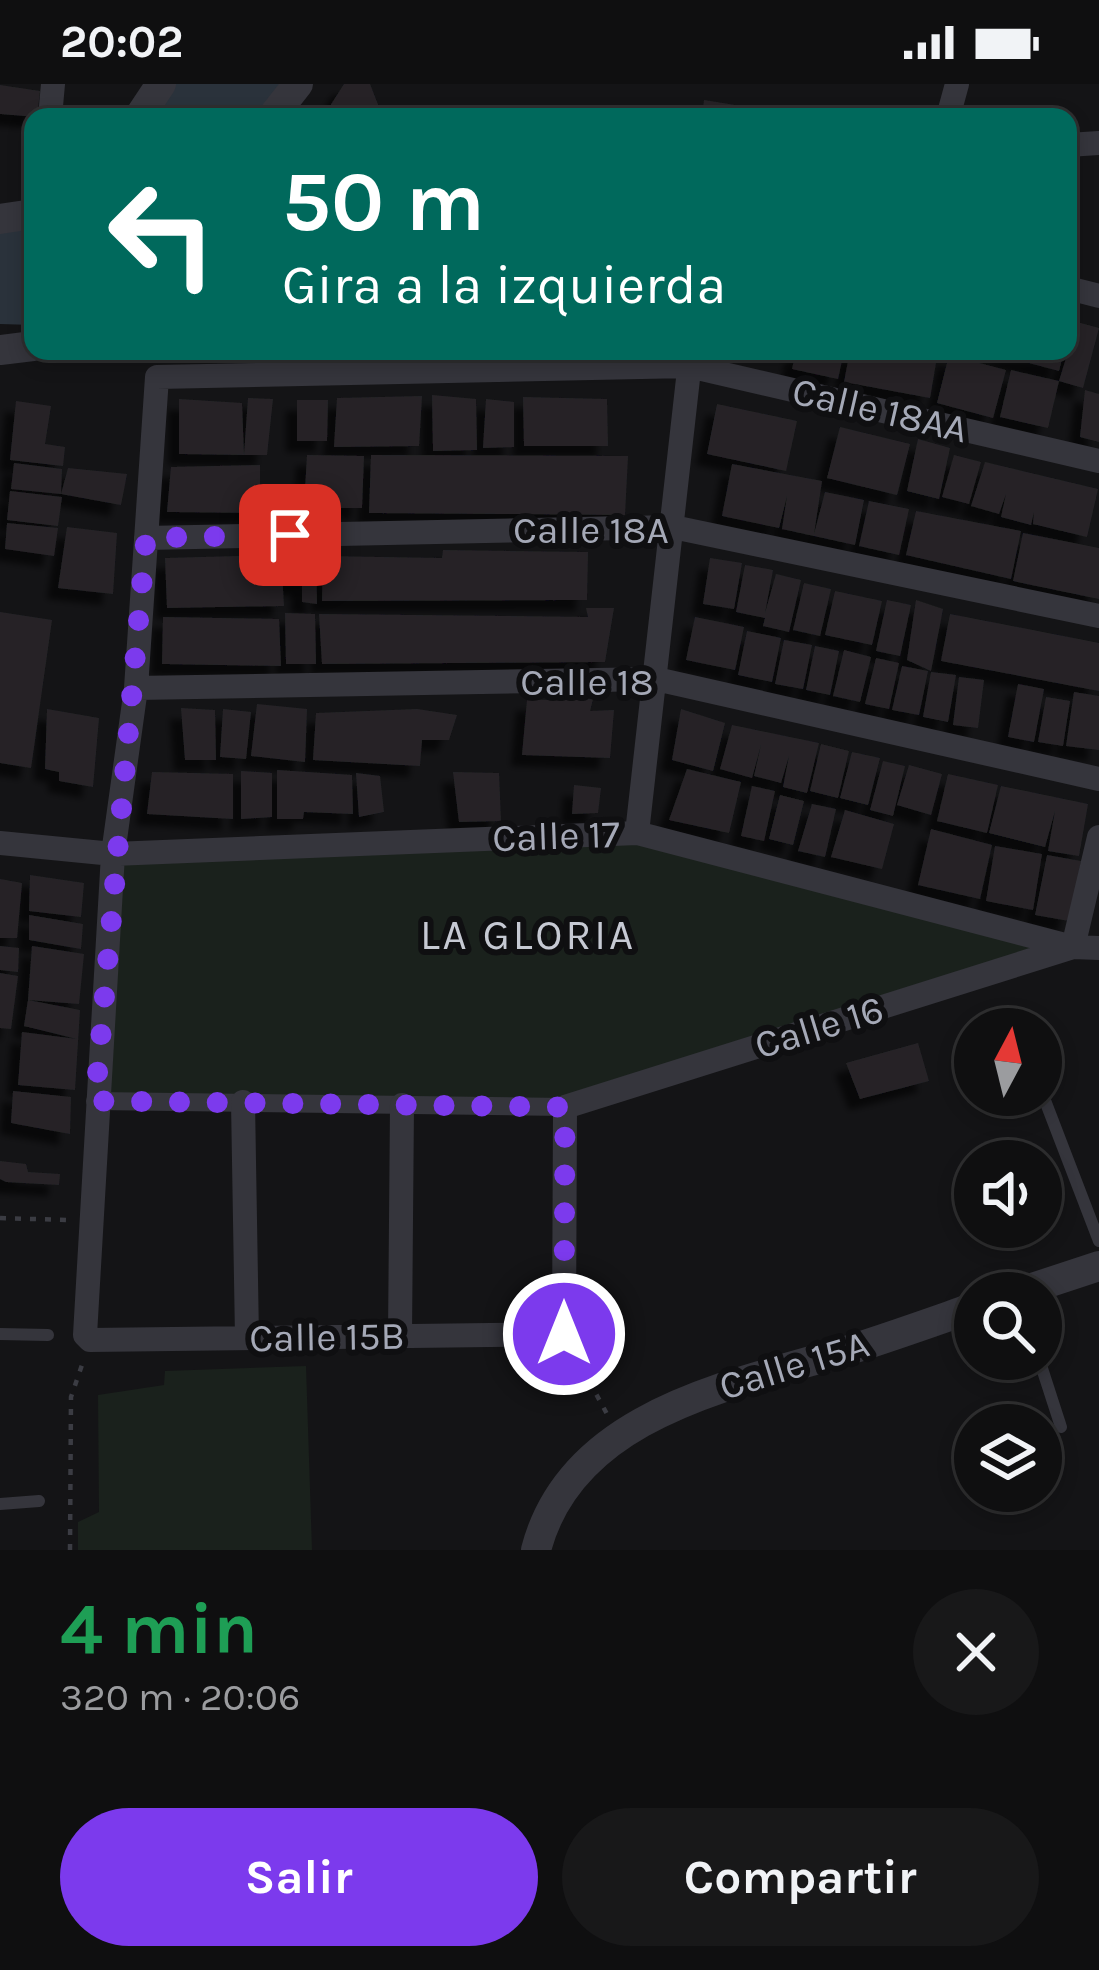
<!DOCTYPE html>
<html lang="es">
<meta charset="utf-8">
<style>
body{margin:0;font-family:Karla,sans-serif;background:#181819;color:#f1f3f6;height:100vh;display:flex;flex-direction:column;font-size:45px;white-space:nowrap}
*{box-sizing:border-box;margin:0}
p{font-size:39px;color:#9b9c9f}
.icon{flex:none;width:66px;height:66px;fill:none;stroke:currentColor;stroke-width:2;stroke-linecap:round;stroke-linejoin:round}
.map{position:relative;height:1466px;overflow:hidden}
.side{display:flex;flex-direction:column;background:#0f0f10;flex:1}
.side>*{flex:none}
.top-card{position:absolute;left:24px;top:24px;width:1053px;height:252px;border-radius:24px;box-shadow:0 6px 18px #0003,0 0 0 3px #2f2f30;background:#00695c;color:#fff;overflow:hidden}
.needle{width:78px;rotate:7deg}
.controls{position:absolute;left:954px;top:924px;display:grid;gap:24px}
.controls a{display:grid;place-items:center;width:108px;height:108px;border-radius:50%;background:#0f0f10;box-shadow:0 6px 18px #0003,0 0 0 3px #2f2f30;font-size:60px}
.pin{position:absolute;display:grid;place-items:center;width:102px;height:102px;color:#fff;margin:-51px;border-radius:24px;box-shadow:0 6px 18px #0006}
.me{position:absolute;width:132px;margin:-66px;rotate:0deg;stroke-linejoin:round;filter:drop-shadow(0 0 9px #0008)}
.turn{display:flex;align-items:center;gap:42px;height:252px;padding:0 60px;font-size:54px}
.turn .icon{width:156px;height:156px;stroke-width:2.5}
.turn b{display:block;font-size:84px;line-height:102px}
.round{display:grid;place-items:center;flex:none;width:126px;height:126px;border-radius:63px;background:#181819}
.summary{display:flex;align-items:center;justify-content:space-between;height:204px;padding:0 60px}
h1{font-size:72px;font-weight:700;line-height:90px;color:#1e9e55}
.button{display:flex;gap:24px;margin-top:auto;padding:24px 60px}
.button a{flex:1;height:138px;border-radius:72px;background:#7c3aed;color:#fff;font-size:48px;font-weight:700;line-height:138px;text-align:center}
.button a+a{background:#181819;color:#f1f3f6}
.status{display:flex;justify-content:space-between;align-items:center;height:84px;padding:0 60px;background:#0f0f10;direction:ltr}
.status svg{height:33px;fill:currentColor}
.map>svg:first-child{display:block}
.green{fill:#1a211c}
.water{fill:#2a323b}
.building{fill:#252427;filter:url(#shadow)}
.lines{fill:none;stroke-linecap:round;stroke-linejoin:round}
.path{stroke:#3b3c43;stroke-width:4.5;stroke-dasharray:6 9;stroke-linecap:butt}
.service{stroke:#35353c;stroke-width:12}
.pedestrian{stroke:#35353c;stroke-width:18}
.minor{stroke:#35353c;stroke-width:24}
.tertiary{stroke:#35353c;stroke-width:30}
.route{stroke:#7c3aed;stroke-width:21;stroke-dasharray:0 37.8}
.labels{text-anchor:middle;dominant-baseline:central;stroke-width:12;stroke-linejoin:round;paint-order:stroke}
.street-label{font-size:39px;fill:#a5a9b7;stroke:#0f0f11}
.neighbourhood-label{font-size:42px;letter-spacing:3px;fill:#c6c9d3;stroke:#0f0f11}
</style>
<div class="status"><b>20:02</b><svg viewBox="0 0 49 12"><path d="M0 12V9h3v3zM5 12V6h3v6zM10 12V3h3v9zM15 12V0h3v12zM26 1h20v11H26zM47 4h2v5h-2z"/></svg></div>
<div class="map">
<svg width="1099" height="1466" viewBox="0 0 1099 1466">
<defs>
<filter id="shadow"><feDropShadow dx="-11" dy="11" stdDeviation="3" flood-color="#0009"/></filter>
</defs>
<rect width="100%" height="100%" fill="#141416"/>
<path class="green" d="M637,749L1073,863L565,1023L95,1017L113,770Z
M306,1282L312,1466H78V1438L99,1428L98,1311L164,1301L165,1287Z"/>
<path class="water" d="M163,0H298L272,33H139Z
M33,124V241L0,240V132Z"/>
<path class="building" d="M344,0H370L383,33H323Z
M0,1L40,7L37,33L0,30Z
M704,16L735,21L733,33H702Z
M1077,238L1099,244L1083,304L1059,297Z
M796,267H844L838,295L792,285Z
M850,267H938L930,314L844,298Z
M984,267H1064L1059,287Z
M949,271L1006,286L993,334L937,319Z
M1011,286L1059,297L1048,344L1000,333Z
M1085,306L1099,310V358L1080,353Z
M432,311L476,315L477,366L433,367Z
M422,312L419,362L334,363L337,314Z
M523,313L607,315L608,362H524Z
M248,314L273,315L267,371H244L179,370V315L242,319L244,371Z
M486,315L514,318V363L483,364Z
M297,316H328L327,357H297Z
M16,317L51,322L45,360L65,363L63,382L10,376Z
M717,320L797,337L786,387L707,370Z
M840,343L910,360L897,411L827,394Z
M918,355L950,364L939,415L907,407Z
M307,371L364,372L362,424H304Z
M371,371L628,372L625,431L369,429Z
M954,371L981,378L969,420L942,413Z
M985,378L1098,405L1087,453L1033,440L1034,428L1031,441L1001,433L1006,410L999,430L971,422Z
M14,379L62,385L61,410L11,405Z
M732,380L822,397L814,450L825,408L864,416L855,461L782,445L787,412L779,444L722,432Z
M260,381V429L167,428L171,383Z
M68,384L127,390L121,421L61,410Z
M10,407L62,413L58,442L7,436Z
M869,417L909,425L899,471L859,462Z
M916,427L1021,447L1011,495L906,471Z
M7,439L58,444L54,472L5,465Z
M67,443L117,449L113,510L58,504Z
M1023,449L1099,464V515L1013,497Z
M443,466L588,468L587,516L322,517L323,472L442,474Z
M288,468L316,470L317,520L302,518V501L288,499Z
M281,471L284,522L167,524L165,474Z
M710,474L742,479L734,525L703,520Z
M745,481L773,486L765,529L776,490L801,496L789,548L763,542L765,534L736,528Z
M804,499L831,505L820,552L793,546Z
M835,507L882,517L872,561L825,551Z
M887,516L911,521L900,572L876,567Z
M916,516L943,525L931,587L907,576Z
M586,524H614L605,578L322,580L319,530L588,533Z
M0,528L52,536L31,684L0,679Z
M285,529L315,530L316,580H286Z
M950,530L1099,559V607L941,577Z
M163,533L279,535L281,582L162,580Z
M695,533L744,543L735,586L686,576Z
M747,547L781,554L772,598L738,591Z
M784,556L812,561L803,605L775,600Z
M815,562L839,567L830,611L806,606Z
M844,566L871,573L860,618L833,612Z
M876,574L899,579L889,625L865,620Z
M902,582L928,587L919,631L892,626Z
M931,588L956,591L948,638L923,633Z
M959,593L984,596L978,644L953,641Z
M1018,600L1044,605L1034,658L1008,653Z
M1074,608L1099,612V666L1066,662Z
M1046,613L1070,617L1063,662L1038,658Z
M593,615L590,627L614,626L610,674L522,671L527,616Z
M257,620L307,625L305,678L251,672Z
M181,624L215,626L216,676H185Z
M47,625L99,634L93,703L59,697V688L45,685Z
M223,625L251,628L246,675L220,673Z
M417,625L457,631L449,656H422L420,682L313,676L316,629Z
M681,625L725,639L713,687L672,676Z
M732,641L819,659L807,709L783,703L789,672L781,699L754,692L761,661L752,694L720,685Z
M821,660L849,667L838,714L810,707Z
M852,668L880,674L868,721L840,714Z
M883,677L905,682L893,732L870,726Z
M909,681L942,690L931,731L897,721Z
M687,685L741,698L729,749L669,736Z
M277,686L352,691L353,730L304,728L303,735H277Z
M241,687L272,689V733L241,735Z
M152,688L233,690V735L147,730Z
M453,688L499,689L501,737L459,738Z
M356,689L380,692L384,728L359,733Z
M948,690L998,701L987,749L937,737Z
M574,701L601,704L598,729L572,730Z
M752,702L775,707L764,757L741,752Z
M1001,702L1088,720L1079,772L1048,767L1055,727L1045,763L989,749Z
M780,711L804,717L793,761L769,755Z
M812,720L836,725L825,773L798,767Z
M845,726L894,740L882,785L831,773Z
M931,745L992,761L980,815L918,801Z
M995,762L1042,770L1033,826L986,817Z
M1047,771L1081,777L1069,837L1035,831Z
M30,791L84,799L81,833L29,827Z
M0,795L22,799L17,854H0Z
M29,831L83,840L81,865L29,856Z
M0,862L19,864L18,888L0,886Z
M32,862L84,870L79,920L28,916Z
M0,889L18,892L11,945L0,944Z
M28,916L80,926L75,1006L18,1001L22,948L77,955L24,942Z
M918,959L929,997L860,1015L846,979Z
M13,1007L71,1013L70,1050L11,1039Z
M0,1077L26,1080L28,1088L60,1090L59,1101L6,1098L0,1095Z"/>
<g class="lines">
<path class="path" d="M0,1134L66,1136
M575,1271L607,1330
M70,1466L71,1313L83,1278"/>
<path class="service" d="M1041,1006L1099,1157
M0,1250L48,1251
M1039,1275L1061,1343
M0,1420L39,1417"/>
<path class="pedestrian" d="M95,1017L565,1023"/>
<path class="minor" d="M50,33L53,0
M948,33L957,0
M1068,61L1099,59
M1068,204L1099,212
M1099,377L689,282L157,293L136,604L113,770L85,1251L90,1256L564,1250L565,1023L1073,863L1099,753
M146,454L673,443L1099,532
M136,604L656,595L1099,695
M637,749L691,268
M0,759L113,770L637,749L1073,863L1099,864
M243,1018L247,1254
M400,1252L402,1021"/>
<path class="tertiary" d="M139,33L161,0
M272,33L298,0
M0,135L33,130
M0,266L33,262
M1017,1209L1099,1182
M536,1466C570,1334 722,1303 836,1270C882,1256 929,1239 975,1223"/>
</g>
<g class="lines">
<path class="route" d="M290,451L146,454L95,1017L565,1023L564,1250"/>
</g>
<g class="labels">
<g class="street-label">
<text transform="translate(880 326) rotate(13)">Calle 18AA</text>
<text x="591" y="446">Calle 18A</text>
<text x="587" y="598">Calle 18</text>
<text transform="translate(556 752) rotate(-2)">Calle 17</text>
<text transform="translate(819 943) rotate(-17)">Calle 16</text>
<text transform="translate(327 1253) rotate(-1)">Calle 15B</text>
<text transform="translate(794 1281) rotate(-17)">Calle 15A</text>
</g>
<g class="neighbourhood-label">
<text x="528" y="851">LA GLORIA</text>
</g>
</g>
</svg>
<div class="controls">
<a><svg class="needle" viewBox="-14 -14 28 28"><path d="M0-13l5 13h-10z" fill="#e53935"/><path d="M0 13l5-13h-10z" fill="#9b9c9f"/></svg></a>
<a><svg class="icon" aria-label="sound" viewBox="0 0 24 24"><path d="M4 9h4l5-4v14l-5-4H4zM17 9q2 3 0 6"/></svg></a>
<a><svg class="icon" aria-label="search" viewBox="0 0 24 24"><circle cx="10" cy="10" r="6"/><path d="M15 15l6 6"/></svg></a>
<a><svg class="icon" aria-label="layers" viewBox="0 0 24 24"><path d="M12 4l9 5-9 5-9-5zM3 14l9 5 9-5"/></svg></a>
</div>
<div class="pin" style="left:290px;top:451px;background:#d93025"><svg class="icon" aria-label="arrive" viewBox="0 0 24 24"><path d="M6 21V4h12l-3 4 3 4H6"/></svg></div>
<svg class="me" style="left:564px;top:1250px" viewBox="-20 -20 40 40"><circle r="17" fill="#7c3aed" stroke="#fff" stroke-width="3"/><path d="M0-11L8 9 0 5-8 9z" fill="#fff"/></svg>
<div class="top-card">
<div class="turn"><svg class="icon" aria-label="left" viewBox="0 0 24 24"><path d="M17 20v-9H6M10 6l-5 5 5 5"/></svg><div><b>50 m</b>Gira a la izquierda</div></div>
</div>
</div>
<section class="side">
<div class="summary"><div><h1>4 min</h1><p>320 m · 20:06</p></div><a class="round"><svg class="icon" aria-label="close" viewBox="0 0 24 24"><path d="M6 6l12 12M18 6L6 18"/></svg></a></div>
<div class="button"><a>Salir</a><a>Compartir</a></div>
</section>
